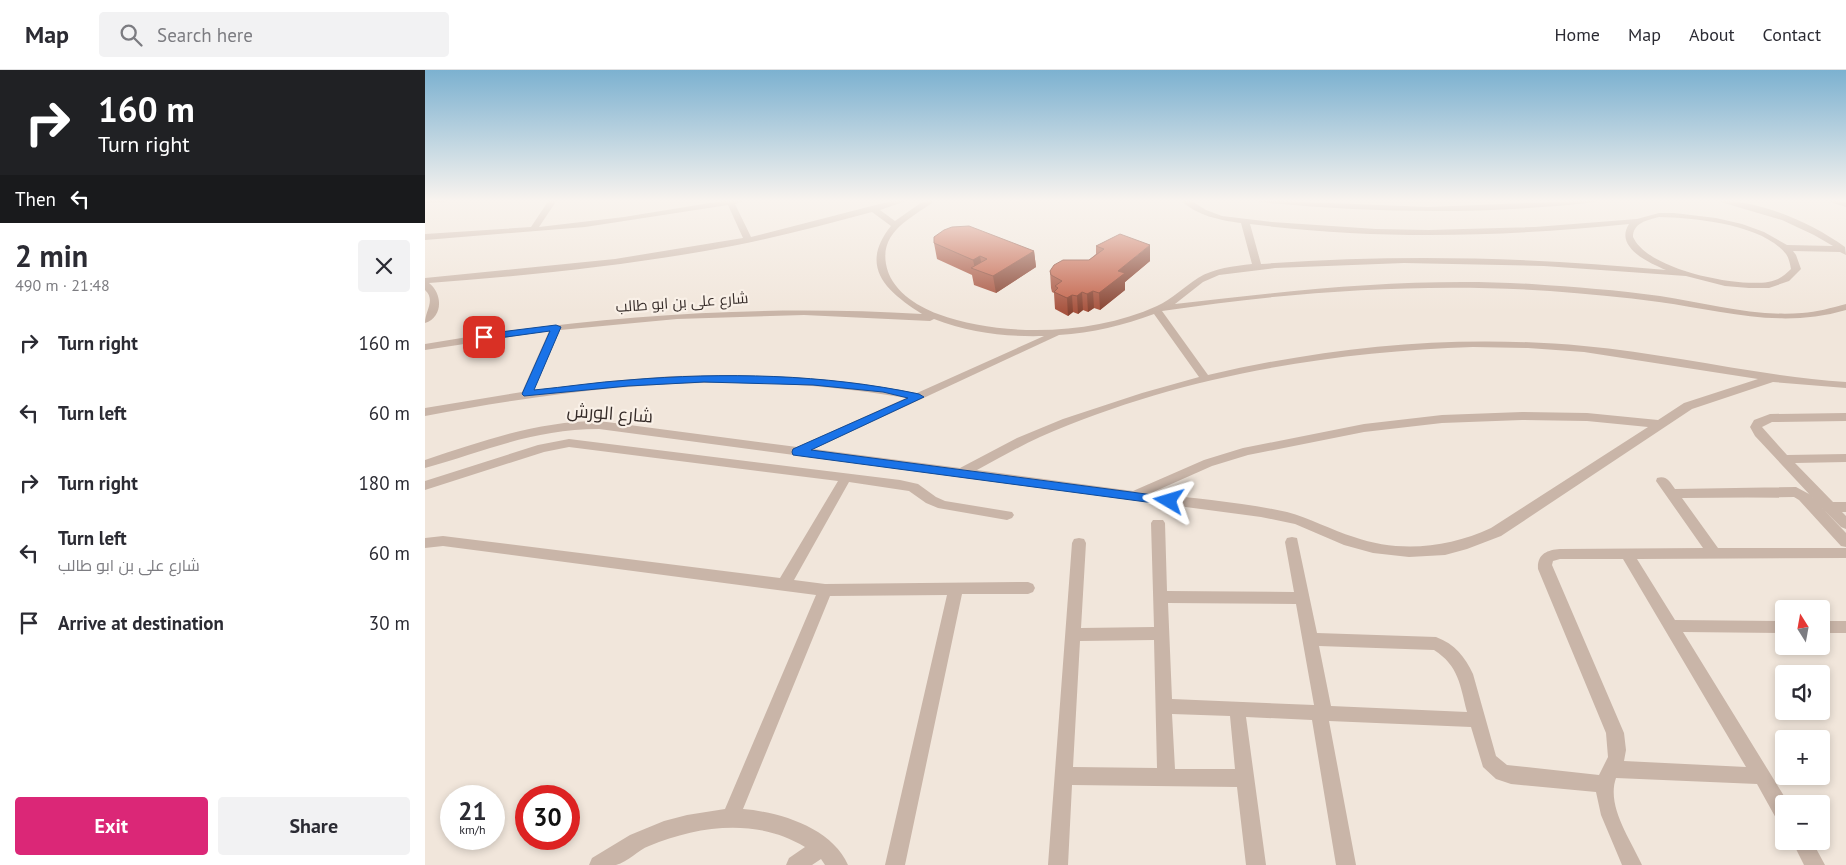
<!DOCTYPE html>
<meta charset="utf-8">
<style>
body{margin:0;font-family:"PT Sans",Cairo,sans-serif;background:#f2f2f3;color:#2b2b33;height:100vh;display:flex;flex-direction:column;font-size:19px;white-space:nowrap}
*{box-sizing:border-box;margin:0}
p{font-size:16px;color:#7c7c81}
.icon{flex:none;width:28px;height:28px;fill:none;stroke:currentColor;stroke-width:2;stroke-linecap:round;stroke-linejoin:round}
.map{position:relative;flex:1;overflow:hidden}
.panel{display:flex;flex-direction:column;background:#fff;width:425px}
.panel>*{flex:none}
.banner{background:#202124;color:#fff;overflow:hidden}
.needle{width:32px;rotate:349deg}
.buttons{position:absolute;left:1350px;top:530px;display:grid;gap:10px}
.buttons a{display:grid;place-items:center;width:55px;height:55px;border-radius:5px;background:#fff;box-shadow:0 2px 8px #0003;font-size:25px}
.speed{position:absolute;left:15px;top:715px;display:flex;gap:10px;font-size:25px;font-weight:700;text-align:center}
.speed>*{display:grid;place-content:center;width:65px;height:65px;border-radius:50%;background:#fff;box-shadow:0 2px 8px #0003;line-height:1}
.speed small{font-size:12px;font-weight:400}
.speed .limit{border:8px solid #d22;background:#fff;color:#111}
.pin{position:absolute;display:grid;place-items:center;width:42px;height:42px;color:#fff;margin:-21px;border-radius:10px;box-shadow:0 2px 8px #0006}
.me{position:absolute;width:55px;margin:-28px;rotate:277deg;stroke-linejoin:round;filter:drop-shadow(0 0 4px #0008)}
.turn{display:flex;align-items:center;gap:18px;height:105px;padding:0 15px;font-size:22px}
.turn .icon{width:65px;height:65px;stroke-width:2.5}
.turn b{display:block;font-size:35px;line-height:42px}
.then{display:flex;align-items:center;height:48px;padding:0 15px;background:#0003;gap:10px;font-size:19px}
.round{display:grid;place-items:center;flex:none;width:52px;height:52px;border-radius:5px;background:#f2f2f3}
.summary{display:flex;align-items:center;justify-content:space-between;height:85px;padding:0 15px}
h1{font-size:30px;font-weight:800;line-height:38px}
.action{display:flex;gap:10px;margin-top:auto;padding:10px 15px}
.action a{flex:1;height:58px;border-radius:5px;background:#db2777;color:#fff;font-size:20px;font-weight:800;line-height:58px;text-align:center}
.action a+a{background:#f2f2f3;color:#2b2b33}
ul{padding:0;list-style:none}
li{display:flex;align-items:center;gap:15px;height:70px;padding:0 15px}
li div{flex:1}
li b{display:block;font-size:19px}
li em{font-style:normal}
header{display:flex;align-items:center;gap:30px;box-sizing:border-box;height:70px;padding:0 25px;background:#fff;border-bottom:1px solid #e1e1e2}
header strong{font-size:24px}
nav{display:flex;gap:28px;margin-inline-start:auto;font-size:18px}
.search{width:350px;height:45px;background:#f2f2f3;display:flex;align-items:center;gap:12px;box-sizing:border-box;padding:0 18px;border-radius:5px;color:#7c7c81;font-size:19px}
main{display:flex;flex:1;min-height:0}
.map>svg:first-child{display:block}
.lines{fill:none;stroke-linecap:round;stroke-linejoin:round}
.street{fill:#c9b5a8;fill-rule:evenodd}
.wall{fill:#a7533e}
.shaded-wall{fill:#884432}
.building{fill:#c26148;stroke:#884432}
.route{fill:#1a73e8;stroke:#114b97}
.labels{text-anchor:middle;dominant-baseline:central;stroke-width:4.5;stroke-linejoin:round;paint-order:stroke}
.far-street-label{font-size:15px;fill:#352b28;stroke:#f9f0e7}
.street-label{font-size:18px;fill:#352b28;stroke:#f9f0e7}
</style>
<header>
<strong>Map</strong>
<div class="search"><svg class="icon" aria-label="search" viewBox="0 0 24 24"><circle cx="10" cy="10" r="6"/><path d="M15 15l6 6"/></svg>Search here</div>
<nav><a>Home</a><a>Map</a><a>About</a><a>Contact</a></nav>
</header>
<main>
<section class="panel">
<div class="banner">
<div class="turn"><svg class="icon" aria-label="right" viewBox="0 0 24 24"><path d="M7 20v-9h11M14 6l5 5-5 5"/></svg><div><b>160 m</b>Turn right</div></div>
<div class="then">Then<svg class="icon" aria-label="left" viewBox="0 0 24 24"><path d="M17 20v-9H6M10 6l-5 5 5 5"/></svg></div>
</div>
<div class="summary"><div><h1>2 min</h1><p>490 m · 21:48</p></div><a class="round"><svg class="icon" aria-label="close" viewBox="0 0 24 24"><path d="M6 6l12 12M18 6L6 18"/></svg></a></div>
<ul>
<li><svg class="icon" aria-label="right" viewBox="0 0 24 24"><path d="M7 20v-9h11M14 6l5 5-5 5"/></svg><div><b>Turn right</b></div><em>160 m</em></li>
<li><svg class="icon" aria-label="left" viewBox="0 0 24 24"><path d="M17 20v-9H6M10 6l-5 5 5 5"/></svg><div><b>Turn left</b></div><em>60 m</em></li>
<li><svg class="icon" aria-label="right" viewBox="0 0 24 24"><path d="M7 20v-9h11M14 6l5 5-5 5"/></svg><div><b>Turn right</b></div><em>180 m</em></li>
<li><svg class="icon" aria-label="left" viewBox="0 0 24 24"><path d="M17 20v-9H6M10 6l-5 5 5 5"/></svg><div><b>Turn left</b><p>شارع على بن ابو طالب</p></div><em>60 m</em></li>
<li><svg class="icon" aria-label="arrive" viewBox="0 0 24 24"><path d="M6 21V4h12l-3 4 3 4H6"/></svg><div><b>Arrive at destination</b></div><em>30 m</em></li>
</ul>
<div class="action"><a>Exit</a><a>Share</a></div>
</section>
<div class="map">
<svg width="1421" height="795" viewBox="0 0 1421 795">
<rect width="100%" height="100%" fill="#f1e6db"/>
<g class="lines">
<path class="street" d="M0,130H25L21,132L0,133Z
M124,130H132L114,157L199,147L303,130H322L310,134L326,167L470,130H484L455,140L470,151L497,132L511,130C489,147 455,160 461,194C465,219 491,236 513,244C579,268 668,265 732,236C747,229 759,217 773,208C789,198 809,196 827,194L816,153C794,150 773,146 755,130H765L781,140L797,146L847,152L951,159L1004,160L1110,157L1212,149L1234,143H1249L1291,148L1317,154L1339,162L1362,175L1408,176L1389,165L1357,150L1289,130C1334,130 1384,151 1420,177L1421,185L1415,182L1368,181L1371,185L1376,199L1364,211L1344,218H1324L1300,216L1261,206L1119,196L979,193L850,198L794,205L778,212L750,234C869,220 987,207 1107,214C1150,217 1192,220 1235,226C1282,233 1329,247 1377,243C1392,242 1406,238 1421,234V240C1356,259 1299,241 1234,232C1198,227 1161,224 1125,221C996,212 864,222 737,241L783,305C907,276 1032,264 1159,276C1247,284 1333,306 1421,312V318L1348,312L1267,339L1076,466L1042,479L1020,485L984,487L948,483L919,475L870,454L836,447L174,359C108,359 61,381 0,398V390C58,371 113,351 174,351L372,377L481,328C313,299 165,315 0,346V338L97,322L124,261L0,280V274C167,246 327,234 497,244C462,222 433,197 466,156L447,142C392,157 337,171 280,181C189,197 96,206 4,213C18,224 18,247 0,253C0,241 11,230 0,220V208L190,189L318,168L303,135L160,157L0,170V164L106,157ZM1234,147C1271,148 1337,154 1361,184C1364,188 1365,194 1366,199C1359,206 1354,210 1343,212C1311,217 1223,200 1208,167C1208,153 1222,150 1234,147ZM825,154C951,170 1078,167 1204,154C1189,177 1224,193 1241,200C1106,187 971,184 836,194ZM729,244L774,307L717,323L638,349L592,368L535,398L389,379L634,265C667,263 699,255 729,244ZM379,245L505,251L509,249C545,263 582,267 619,266L492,323L433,313L371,307L309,305L247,306L185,311L109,320L135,260L252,249ZM1048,277L1103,278L1159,282L1333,309L1259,333L1233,350L1162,343L1097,342L1017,345L939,354L818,378L779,390L708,421L552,400C573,389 593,377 615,367C751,307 901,282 1048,277ZM1097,350L1162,351L1223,357L1066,458C1023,478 974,483 929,467C906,460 885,448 862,442C817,432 771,429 726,423L787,396L823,385L939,362L1017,353Z
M830,130L1003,137L1175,130L1171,132C1058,145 947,143 834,132Z
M1404,130L1421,132V137L1405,132Z
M1421,343V351L1347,352L1337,357L1362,385L1421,384V392L1370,393L1408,432H1421V442H1417L1421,446V459L1416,457L1399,440L1421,463V477L1416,476L1374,430L1369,427L1257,428L1293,478H1421V488L1212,489L1250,550L1359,551V563L1258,562L1364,734H1359V752L1352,750L1332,714L1191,708C1181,736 1206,770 1217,795H1197L1176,745L1171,722L1086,714L1071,709L1058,697L1046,657L904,651L931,795H911L887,650L821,647L841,795H821L812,717L647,715L643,795H623L647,473L649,469L654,468L659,469L661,473L656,558L729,557L726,453L728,450H738L740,453L742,521L869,522L860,472L862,468L867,467L872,468L892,563L1011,567C1030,574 1040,587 1048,604L1071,686L1082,695L1174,705L1183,687L1181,663L1113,499C1112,484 1122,480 1135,479L1278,478L1231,411L1232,408C1242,405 1245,412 1250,419L1371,417L1384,424L1399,440L1330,366L1325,357L1329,350L1345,344ZM1198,489L1321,697L1199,691L1201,680L1199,663L1127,495L1128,491L1135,489ZM743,533L871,534L889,635L747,629ZM729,570L732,698L648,697L655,571ZM894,576L1009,580C1034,596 1035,615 1042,642L906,636ZM747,644L805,646L810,699H750Z
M144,369L475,410L493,414L511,427L520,431L587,442L589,445L587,448L582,450L513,438L501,433L484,421L424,412L369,510L400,514L603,512L608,514L610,518L608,522L603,524H537L480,795H460L522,525L405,526L318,739C355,742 407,758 423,795H400L396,789L387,795H361L364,788L380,777C333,748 274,755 224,776C213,780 203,792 191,795C184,795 172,795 164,795L167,788L205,765L239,751L262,745L300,739L391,525L18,476L0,478V468L18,466L355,508L413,411L144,377L119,382L0,420V411L113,375Z
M1396,551H1421V563H1396Z
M1367,771H1387L1400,795H1379Z"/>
</g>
<path class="wall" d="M509,173L609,181L611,197L571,223L549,215L547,205L512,189Z
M671,176L725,191L700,212V220L675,240L669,238L663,242L658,240L653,244L648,242L643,246L630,239L629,223L627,222L626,218L625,201L664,190L671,184Z"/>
<path class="shaded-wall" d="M725,175V191L700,212V220L675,240L674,223L693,201Z
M609,181L611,197L571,223L568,206Z
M555,186L558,202L550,199L548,190Z
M668,221L669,238L663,242L662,224Z
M657,222L658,240L653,244L652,226Z
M647,225L648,242L643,246L642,228Z"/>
<path class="building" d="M544,156L609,181L568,206L546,198L562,189L555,186L548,190L509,173V167L519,160L527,157Z
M695,164L725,175L693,201L700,203L674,223L668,221L662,224L657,222L652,226L647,225L642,228L629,222L633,218L630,216L637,211L626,205L625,201L629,195L638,190H664L679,179L671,176Z"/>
<linearGradient id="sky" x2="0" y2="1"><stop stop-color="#7cb1d0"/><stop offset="0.54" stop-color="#f9f4ef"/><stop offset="1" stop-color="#f9f4ef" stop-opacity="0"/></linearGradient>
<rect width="1421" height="242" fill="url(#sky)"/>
<path class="route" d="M131,255L136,257L109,320C140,317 172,312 203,310C299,302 399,304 494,324L499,327L386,380L744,427L750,431L744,435L368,385L367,382L368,379L483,328L458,322L388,315L279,312L203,316L99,326L97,324L125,261L59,270L54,267L59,264Z"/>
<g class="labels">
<g class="far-street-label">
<text transform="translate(257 232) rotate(-4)">شارع على بن ابو طالب</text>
</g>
<g class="street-label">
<text transform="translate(185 343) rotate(4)">شارع الورش</text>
</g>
</g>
</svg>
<div class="buttons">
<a><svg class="needle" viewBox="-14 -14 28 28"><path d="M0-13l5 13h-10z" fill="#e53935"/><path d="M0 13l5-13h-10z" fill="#7c7c81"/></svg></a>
<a><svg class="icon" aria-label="sound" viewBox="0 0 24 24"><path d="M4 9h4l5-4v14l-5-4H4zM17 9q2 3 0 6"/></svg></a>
<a>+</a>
<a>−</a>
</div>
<div class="speed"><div>21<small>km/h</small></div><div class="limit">30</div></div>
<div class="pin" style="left:59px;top:267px;background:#d93025"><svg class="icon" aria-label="arrive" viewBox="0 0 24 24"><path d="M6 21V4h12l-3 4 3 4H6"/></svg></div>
<svg class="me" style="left:744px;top:431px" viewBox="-20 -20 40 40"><path d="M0-17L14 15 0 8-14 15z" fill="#1a73e8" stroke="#fff" stroke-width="4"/></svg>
</div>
</main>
